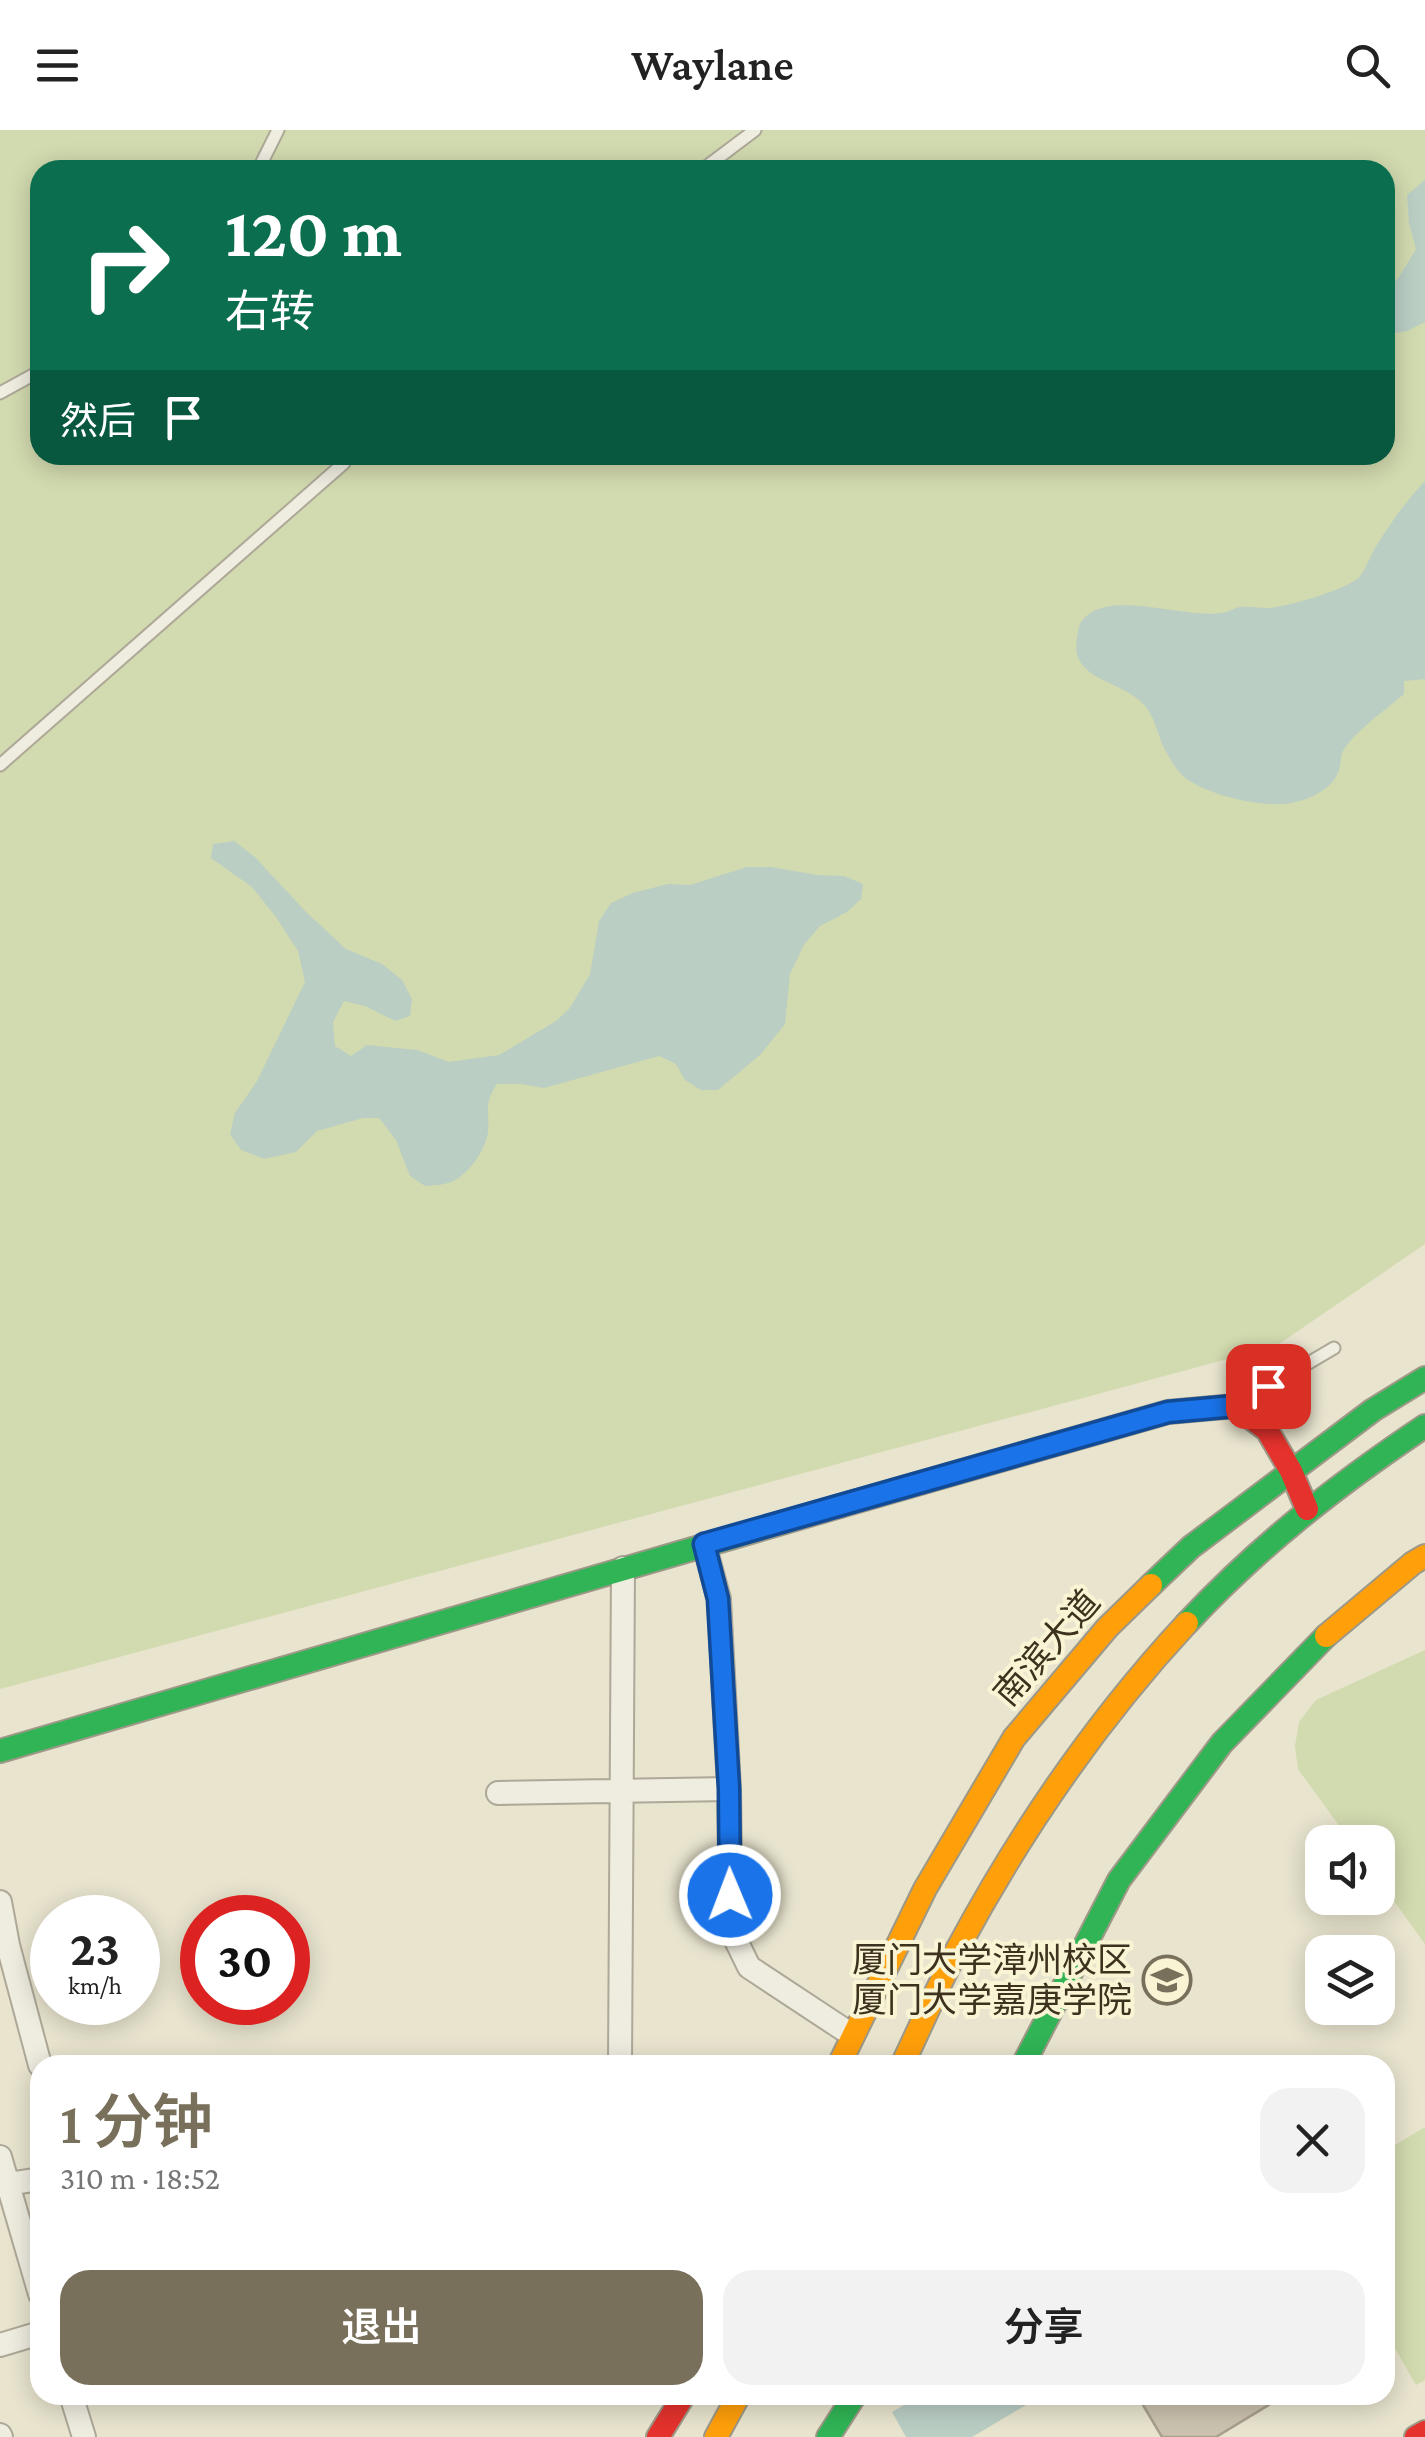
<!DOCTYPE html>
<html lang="zh">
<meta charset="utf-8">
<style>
body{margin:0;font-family:"Crimson Pro","Noto Sans SC",serif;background:#f2f2f2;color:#222;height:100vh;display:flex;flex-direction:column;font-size:38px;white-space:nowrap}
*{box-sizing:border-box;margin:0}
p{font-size:32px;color:#767676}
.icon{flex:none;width:55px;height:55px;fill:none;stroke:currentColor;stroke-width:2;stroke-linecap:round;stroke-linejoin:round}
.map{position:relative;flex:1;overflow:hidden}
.side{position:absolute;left:30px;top:1925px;width:1365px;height:350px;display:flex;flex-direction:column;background:#fff;border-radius:30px;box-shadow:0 5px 25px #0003}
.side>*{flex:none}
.hud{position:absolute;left:30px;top:30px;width:1365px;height:305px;border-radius:30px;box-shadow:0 5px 25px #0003;background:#0b6e4f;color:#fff;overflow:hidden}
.fabs{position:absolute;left:1305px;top:1695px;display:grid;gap:20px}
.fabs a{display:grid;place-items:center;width:90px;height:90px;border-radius:20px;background:#fff;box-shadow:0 5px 25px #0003;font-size:50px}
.speed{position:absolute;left:30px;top:1765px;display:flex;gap:20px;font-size:50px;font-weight:700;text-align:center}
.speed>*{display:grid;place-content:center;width:130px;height:130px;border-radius:50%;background:#fff;box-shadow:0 5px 25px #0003;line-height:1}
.speed small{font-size:25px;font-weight:400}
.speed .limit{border:15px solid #d22;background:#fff;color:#111}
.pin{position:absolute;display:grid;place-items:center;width:85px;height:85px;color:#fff;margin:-42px;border-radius:20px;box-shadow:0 5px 15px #0006}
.me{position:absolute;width:110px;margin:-55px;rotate:359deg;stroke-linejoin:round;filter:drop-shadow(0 0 8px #0008)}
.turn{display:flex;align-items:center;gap:35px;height:210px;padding:0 30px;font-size:45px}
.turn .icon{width:130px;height:130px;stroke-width:2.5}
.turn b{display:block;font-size:70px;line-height:85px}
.then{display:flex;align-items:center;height:95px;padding:0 30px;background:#0003;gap:20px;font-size:38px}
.round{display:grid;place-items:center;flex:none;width:105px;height:105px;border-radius:30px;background:#f2f2f2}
.overview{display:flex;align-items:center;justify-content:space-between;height:170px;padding:0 30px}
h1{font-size:60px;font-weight:600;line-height:75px;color:#79705c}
.primary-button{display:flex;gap:20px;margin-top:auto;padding:20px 30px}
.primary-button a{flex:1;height:115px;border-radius:30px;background:#79705c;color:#fff;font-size:40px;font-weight:600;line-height:115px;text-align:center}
.primary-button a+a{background:#f2f2f2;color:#222}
header{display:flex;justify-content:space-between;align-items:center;height:130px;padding:0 30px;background:#fff;font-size:45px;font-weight:600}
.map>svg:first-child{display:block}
.green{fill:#d2daaf;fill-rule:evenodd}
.water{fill:#bacec4}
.building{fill:#cbc2af;stroke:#a89f8d;stroke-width:2.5}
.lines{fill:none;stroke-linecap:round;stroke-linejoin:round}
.lane-casing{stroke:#ada897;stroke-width:15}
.street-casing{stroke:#ada897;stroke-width:26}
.fast-casing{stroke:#9d9887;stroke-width:26}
.slow-casing{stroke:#9d9887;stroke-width:26}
.jam-casing{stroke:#9d9887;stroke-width:26}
.lane{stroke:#efece0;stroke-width:11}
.street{stroke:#efece0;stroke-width:22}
.fast{stroke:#30b455;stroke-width:22}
.slow{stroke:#ff9f0a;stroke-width:22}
.jam{stroke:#e5322d;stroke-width:22}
.route-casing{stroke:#114b97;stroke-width:25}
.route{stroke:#1a73e8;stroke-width:18}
.labels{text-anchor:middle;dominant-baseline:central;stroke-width:8;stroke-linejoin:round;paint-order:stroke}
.street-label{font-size:35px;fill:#3d321e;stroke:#f8f4d4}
.poi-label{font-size:35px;fill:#3d321e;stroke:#f8f4d4;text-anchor:end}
</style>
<header><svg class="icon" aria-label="menu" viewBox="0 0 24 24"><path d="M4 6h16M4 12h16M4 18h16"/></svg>Waylane<svg class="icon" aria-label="search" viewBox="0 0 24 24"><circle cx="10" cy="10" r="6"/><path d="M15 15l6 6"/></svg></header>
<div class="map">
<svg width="1425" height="2307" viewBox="0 0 1425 2307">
<rect width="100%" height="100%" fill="#e8e4ce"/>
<path class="green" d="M0,0H1425V1114L1276,1216L0,1559ZM40,40H1385V325H40Z
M1425,1520V1814L1378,1749V1712H1351L1298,1639L1295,1616L1299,1592L1316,1570Z
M1425,1997V2250L1416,2255L1385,2201V2021Z"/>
<path class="water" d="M1425,50V192L1407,201L1385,205V164L1399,147L1416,119L1409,93L1407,65Z
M1425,351V549L1404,551V564C1388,578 1353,603 1343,621C1340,628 1341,636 1338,643C1329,663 1302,673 1281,674C1254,676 1200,663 1181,644C1176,639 1171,631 1168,625C1158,610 1157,591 1146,577C1124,549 1069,552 1077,508C1078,503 1078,498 1080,494C1103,454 1188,492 1226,482C1230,481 1235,478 1240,477C1250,476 1260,478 1270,478C1289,476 1351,459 1361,445C1367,437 1370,426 1375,418C1389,395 1407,370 1425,351Z
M234,711L255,727L306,782L346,819L382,834L402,850L412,869L410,886L395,891L365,876L344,871L333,892L335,916L351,926L367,915L417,920L449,932L499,925L556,891L570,878L590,844L599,791L611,773L633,763L668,754L690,755L747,737H771L817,745L844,746L863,754L861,769L847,782L820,796L804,815L790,844L785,894L761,924L718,960H701L685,950L676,934L659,926L544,958L521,954H497C483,975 490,981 488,1002C486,1019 471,1040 457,1049C449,1055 435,1055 425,1056L410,1046L396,1010L379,988H363L317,1001L296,1022L264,1029L241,1020L230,1004L235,983L257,951L305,852L298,821L276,787L252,757L211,728L213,714Z
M921,2265H1043L972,2307H906L892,2282Z"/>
<path class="building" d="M1137,2265H1285L1216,2307H1162Z"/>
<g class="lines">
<g class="lane-casing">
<path id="lane" d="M258,40L278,0
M702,40L755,0
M0,263L40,241
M0,635L344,333V325
M1239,1274L1334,1218"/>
</g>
<g class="street-casing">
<path id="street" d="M704,1414L719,1469L729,1659L731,1800L749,1837L852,1905
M498,1663L729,1659
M0,1772L8,1815L40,1935
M620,1935L623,1438
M0,2027L40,2164
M8,2054L40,2049
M0,2215L40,2203
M71,2265L84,2307
M0,2305L1,2307"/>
</g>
<g class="fast-casing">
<path id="fast" d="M1151,1455L1191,1417L1373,1280L1425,1248
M1187,1493C1260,1415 1337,1355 1425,1296
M0,1621L840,1376
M1023,1935L1119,1750L1222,1613L1326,1506
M828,2307L855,2265"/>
</g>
<g class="slow-casing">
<path id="slow" d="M1326,1506L1413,1433L1425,1426
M839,1935L925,1759L1014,1608L1107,1498L1151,1455
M902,1935C921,1896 938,1856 958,1818C1021,1701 1096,1591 1187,1493
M716,2307L739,2265"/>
</g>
<g class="jam-casing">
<path id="jam" d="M840,1376L1168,1282L1235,1276L1267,1300L1291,1341L1307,1379
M658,2307L684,2265
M1416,2307L1425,2302"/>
</g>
<use href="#lane" class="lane"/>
<use href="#street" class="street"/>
<use href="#fast" class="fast"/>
<use href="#slow" class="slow"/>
<use href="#jam" class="jam"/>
</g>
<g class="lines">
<g class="route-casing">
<path id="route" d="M730,1765L729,1659L718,1469L704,1414L1168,1282L1235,1276L1268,1256"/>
</g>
<use href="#route" class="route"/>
</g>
<defs>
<g id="university-ring" transform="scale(2.5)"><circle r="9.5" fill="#f8f4d4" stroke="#79705c" stroke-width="1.5"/><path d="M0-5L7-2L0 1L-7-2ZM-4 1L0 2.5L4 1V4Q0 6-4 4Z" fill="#79705c"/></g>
</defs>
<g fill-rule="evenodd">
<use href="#university-ring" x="1167" y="1850"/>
</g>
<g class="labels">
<g class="street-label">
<text transform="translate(1047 1518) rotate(-49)">南滨大道</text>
</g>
<g class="poi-label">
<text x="1132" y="1830">厦门大学漳州校区<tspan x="1132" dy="40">厦门大学嘉庚学院</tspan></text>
</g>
</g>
</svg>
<div class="fabs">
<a><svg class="icon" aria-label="sound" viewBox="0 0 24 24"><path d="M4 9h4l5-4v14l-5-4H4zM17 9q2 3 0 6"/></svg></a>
<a><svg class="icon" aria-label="layers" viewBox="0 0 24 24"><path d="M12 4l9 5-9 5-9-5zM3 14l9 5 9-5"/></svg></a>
</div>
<div class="speed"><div>23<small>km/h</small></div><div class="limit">30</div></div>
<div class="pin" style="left:1268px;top:1256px;background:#d93025"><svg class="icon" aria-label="arrive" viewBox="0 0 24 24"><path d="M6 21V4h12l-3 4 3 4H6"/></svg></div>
<svg class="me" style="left:730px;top:1765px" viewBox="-20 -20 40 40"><circle r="17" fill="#1a73e8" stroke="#fff" stroke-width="3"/><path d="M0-11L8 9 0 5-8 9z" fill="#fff"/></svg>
<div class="hud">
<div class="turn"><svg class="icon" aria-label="right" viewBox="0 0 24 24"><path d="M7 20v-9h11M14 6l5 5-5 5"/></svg><div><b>120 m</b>右转</div></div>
<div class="then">然后<svg class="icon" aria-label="arrive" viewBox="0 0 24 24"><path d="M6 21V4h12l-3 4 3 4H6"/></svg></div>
</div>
<section class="side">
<div class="overview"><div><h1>1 分钟</h1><p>310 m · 18:52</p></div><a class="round"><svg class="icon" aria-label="close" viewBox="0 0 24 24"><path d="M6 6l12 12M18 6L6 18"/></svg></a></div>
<div class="primary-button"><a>退出</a><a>分享</a></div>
</section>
</div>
